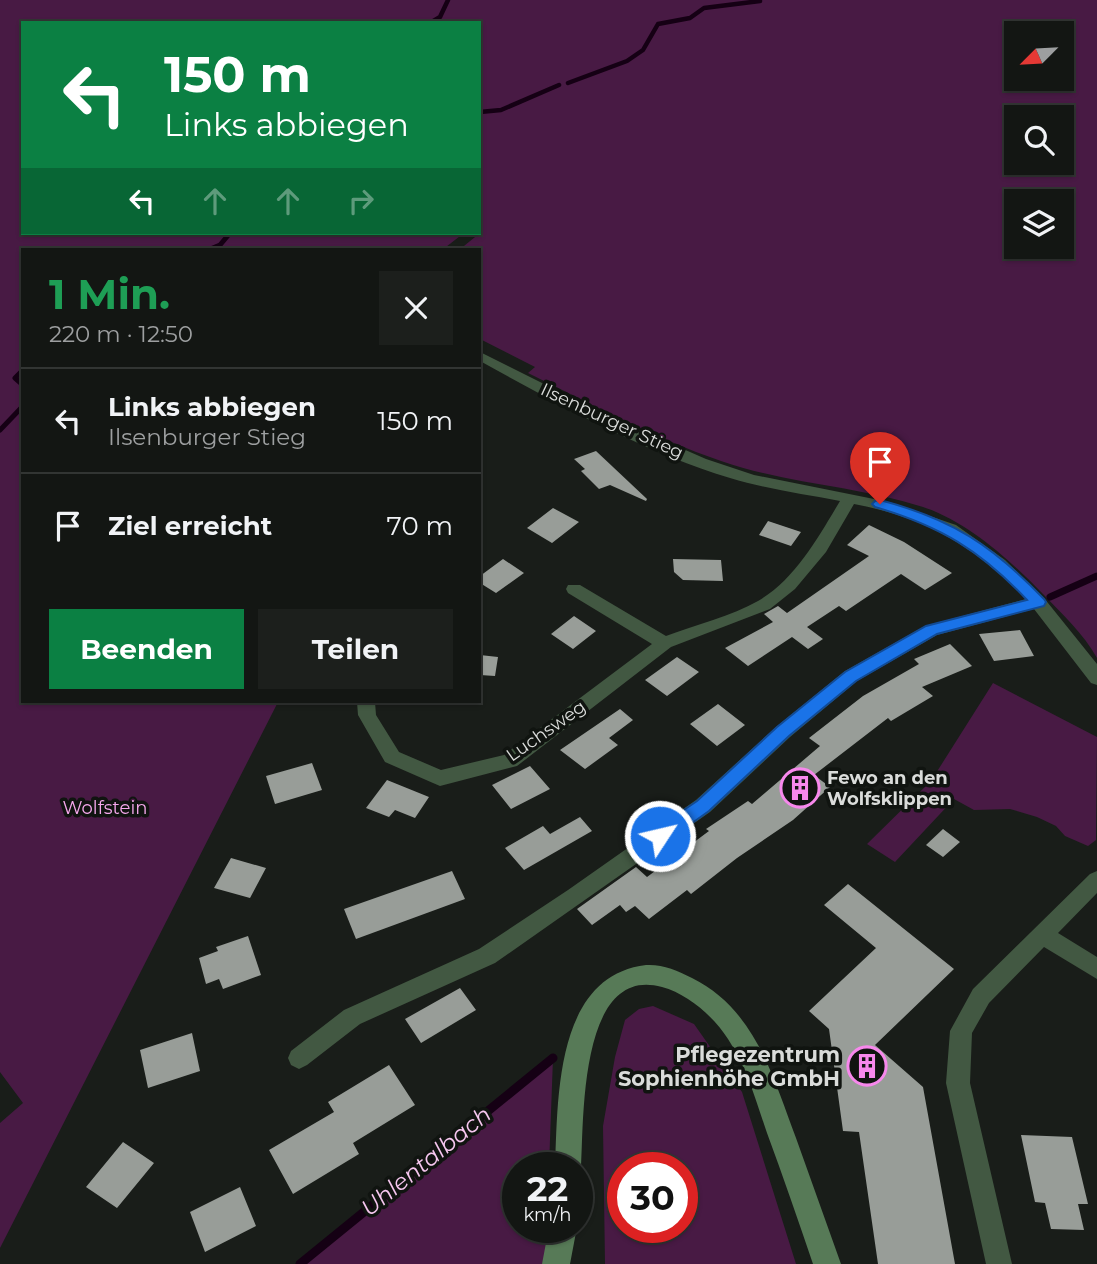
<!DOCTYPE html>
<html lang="de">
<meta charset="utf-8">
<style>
body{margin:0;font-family:Montserrat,sans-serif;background:#1c1f1c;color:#f1f3f6;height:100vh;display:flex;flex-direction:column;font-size:26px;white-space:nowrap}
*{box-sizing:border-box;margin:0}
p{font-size:23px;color:#9d9fa0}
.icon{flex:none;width:38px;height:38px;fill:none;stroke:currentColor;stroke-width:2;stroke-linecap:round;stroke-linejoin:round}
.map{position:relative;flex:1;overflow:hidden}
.panel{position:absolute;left:21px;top:248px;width:460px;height:455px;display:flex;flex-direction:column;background:#131613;border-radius:0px;box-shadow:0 2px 5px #0004,0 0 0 2px #323533}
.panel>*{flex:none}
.top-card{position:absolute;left:21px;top:21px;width:460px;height:214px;border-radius:0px;box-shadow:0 2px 5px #0004,0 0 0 2px #323533;background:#0b8043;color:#fff;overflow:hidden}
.needle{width:46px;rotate:246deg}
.tools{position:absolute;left:1004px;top:21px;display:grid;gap:14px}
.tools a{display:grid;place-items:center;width:70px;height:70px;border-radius:0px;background:#131613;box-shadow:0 2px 5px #0004,0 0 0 2px #323533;font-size:35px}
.speed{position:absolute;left:502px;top:1152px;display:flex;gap:14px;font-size:35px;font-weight:700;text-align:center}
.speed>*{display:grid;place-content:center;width:91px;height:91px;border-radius:50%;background:#131613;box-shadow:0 2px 5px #0004,0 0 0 2px #323533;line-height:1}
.speed small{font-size:18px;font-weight:400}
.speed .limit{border:10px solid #d22;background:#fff;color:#111}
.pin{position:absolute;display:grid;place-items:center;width:60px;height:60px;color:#fff;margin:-72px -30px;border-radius:50% 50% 50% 0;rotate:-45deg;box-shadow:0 0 7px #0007}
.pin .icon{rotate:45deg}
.me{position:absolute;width:77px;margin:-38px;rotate:55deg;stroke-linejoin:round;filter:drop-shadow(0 0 5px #0008)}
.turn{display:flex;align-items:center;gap:24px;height:147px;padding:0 28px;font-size:32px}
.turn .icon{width:91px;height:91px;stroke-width:2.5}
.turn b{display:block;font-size:49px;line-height:60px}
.lanes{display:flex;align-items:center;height:66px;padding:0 28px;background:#0003;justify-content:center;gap:35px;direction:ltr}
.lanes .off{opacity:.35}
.round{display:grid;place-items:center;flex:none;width:74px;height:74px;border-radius:0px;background:#1c1f1c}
.overview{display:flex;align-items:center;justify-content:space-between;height:119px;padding:0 28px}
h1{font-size:42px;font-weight:700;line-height:52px;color:#1e9e55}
.primary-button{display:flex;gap:14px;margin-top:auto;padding:14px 28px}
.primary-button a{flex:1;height:80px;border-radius:0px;background:#0b8043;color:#fff;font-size:28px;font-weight:700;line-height:80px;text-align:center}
.primary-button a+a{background:#1c1f1c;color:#f1f3f6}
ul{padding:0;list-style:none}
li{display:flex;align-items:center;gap:21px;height:105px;padding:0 28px;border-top:2px solid #323533}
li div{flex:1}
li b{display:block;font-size:26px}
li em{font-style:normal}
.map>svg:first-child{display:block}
.green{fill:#481a44;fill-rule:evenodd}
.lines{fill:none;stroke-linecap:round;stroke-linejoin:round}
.stream-far3{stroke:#150014;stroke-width:4.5}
.stream-far2{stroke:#150014;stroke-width:5}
.stream-far1{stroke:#150014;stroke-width:7}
.stream{stroke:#150014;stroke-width:9}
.building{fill:#989d98}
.minor{fill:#425842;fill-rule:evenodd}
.secondary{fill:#577a57;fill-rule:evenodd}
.route{fill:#1a73e8;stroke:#114b97;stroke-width:2}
.labels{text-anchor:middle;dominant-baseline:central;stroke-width:7;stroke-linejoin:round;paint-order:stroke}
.street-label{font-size:18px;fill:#dadcda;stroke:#101410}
.poi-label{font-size:18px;font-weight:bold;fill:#dadcda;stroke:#101410;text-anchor:start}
.park-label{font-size:18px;fill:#f6a8ed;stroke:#101410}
.near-poi-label{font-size:21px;font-weight:bold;fill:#dadcda;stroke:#101410;text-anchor:end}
.near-water-label{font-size:23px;font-style:italic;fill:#f7c7f0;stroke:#101410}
</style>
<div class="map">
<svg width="1097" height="1264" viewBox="0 0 1097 1264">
<rect width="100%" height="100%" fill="#191d19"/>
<path class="green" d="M0,0H1097V658C1084,634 1061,613 1042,593C1010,560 968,522 923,507C857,486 787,484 721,461C654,438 591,404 528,373L535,367L480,339V250H459L480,233V23H23V233H464L442,250H23V702H278L0,1248V1123L23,1103L0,1072ZM1062,33V79H1017V33ZM1062,117V163H1017V117ZM1062,201V247H1017V201Z
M993,683L1097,737L1096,840L1088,846L1065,836L1056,826L1037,817L1010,809L974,810L954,799L895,862L867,844L931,781Z
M653,1006L694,1024L742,1092L796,1264H605L603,1126L615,1057L625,1020L639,1009ZM682,1167V1227H623V1167Z
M553,1058L549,1167H518V1227H547L546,1256L542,1264H300Z"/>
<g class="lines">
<path class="stream-far3" d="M430,23L440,17L448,0
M568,83L627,61L643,50L658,24L690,18L704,8L760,1
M480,112L501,110L559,85"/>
<path class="stream-far2" d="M208,250L220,245L230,233
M23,370L15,378L23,385
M0,430L23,406"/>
<path class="stream-far1" d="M1050,597L1097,576"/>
<path class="stream" d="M300,1264L553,1058"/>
</g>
<path class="building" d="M596,451L647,499L646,501L610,485L599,489L581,471L585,469L574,459Z
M553,508L579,522L552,543L527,528Z
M768,521L801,532L791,546L759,535Z
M869,525L904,542L952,573L925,590L901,574L846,611L839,606L807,627L823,639L808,649L792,637L748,666L725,648L773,622L764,614L778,606L787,613L869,556L847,545Z
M503,559L524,573L496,593L480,583V576Z
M673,559L721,560L723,581L683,580L674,572Z
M574,616L596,631L573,649L551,634Z
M1020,630L1034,656L994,661L979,634Z
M950,644L972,666L922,687L933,696L891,721L888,718L814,775L830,787L793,820L737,858L691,894L687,890L649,919L635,906L626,912L620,905L592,925L577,909L636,867L647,877L709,831L706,829L748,801L752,804L820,746L809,738L863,696L919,664L914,659Z
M480,655L498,657L495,676L480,675Z
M677,657L699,672L667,696L645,680Z
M718,704L745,725L717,746L690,724Z
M620,709L633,720L609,738L618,745L585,769L560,750Z
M312,763L322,790L275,804L266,776Z
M530,766L550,789L511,809L492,785Z
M387,780L429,797L415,818L395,810L389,817L366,808Z
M580,817L592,831L524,870L505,848L543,826L550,834Z
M943,829L960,842L943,857L926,845Z
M231,858L266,868L250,898L214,888Z
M452,871L465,899L356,939L344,909Z
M848,884L954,969L875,1045L923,1087L955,1264H878L859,1132L843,1131L829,1029L809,1011L876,948L824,905Z
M248,936L261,975L223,989L219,979L206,984L199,958L218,951L216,947Z
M460,988L476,1010L421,1043L405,1019Z
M192,1033L200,1071L148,1088L140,1050Z
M389,1065L415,1105L353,1143L359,1154L293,1194L269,1150L334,1112L328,1102Z
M1021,1135L1072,1137L1088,1204H1078L1084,1230L1051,1229L1045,1203L1035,1202Z
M123,1142L154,1163L117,1208L86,1187Z
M240,1187L256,1226L205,1252L190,1212Z"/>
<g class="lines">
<path class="minor" d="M480,352L610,417L706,459L754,475L889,502L956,525L1005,560L1044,598L1097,664V685L1091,683L1034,609L937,635L857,681L790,737L710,812L582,902L495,963L360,1024L307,1065L299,1069L291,1065L288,1058L291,1051L344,1010L479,949L568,890L696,800L776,727L845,671L925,626L1026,599C974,546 927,518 854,504L826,552L795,589L770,609L671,647L517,766L440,786L433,783L385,762L358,715L357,702H375L376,715L399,752L441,770L504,755L652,644L568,593L566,589L568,585H580L666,636C695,625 732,616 758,601C795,580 819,536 840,501C803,494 766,489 730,478C642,451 560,405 480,361Z
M1097,871V893L1058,933L1097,957V979L1044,947L989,1003L972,1033L970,1083L1012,1264H986L946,1083L950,1031L973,989L1090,874Z"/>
<path class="secondary" d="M646,965C662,964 677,970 692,978C755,1009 773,1077 796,1138C811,1180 826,1222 841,1264H813C798,1220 783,1176 767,1133C756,1101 747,1068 728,1039C714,1017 688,994 662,987C579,964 584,1120 581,1167L578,1176V1167H555C558,1098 555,976 646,965Z
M549,1227H577L570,1264H542Z"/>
</g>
<path class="route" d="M880,500C952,519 992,545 1044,599L1046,602L1044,606L937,634L856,681L789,736L709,811L667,841L660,843L654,841L651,836L654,830L697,801L777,727L845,672L926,626L1027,600C980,550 940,526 875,507L872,504L875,501Z"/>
<defs>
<g id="building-ring" transform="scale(2.0125)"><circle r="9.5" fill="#101410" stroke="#f788ec" stroke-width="1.5"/><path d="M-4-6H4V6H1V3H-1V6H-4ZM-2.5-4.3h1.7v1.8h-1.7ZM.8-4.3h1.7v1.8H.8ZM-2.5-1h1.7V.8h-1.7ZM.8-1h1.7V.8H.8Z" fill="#f788ec"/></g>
</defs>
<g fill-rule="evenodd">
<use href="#building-ring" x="800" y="788"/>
<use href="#building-ring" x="867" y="1066"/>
</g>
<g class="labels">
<g class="street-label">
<text transform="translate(612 421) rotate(25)">Ilsenburger Stieg</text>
<text transform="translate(546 731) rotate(-35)">Luchsweg</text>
</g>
<g class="poi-label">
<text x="827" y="778">Fewo an den<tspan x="827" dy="21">Wolfsklippen</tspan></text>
</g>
<g class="park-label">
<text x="105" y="808">Wolfstein</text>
</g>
<g class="near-poi-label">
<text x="840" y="1054">Pflegezentrum<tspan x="840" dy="24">Sophienhöhe GmbH</tspan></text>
</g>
<g class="near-water-label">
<text transform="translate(426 1161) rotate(-39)">Uhlentalbach</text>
</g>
</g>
</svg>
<div class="tools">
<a><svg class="needle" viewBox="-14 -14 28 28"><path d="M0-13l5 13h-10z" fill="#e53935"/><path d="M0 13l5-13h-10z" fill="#9d9fa0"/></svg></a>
<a><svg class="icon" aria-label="search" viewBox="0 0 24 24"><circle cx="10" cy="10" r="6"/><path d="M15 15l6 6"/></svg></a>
<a><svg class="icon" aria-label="layers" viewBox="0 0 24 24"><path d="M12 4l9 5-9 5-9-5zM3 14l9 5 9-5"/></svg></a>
</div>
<div class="speed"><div>22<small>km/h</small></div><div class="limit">30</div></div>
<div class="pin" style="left:880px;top:504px;background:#d93025"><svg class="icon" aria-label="arrive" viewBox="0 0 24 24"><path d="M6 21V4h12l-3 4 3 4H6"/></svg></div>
<svg class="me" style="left:660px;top:836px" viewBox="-20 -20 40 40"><circle r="17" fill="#1a73e8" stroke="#fff" stroke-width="3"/><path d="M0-11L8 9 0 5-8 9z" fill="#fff"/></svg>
<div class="top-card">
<div class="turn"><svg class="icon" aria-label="left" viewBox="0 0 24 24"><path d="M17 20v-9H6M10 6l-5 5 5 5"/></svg><div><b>150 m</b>Links abbiegen</div></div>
<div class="lanes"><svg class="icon" aria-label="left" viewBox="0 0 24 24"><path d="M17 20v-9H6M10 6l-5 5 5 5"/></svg><svg class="icon off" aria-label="ahead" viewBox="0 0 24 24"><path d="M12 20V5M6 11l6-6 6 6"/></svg><svg class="icon off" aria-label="ahead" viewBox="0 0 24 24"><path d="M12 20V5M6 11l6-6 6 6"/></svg><svg class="icon off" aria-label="right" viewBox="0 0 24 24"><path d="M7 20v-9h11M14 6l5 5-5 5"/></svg></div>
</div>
<section class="panel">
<div class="overview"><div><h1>1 Min.</h1><p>220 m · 12:50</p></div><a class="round"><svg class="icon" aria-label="close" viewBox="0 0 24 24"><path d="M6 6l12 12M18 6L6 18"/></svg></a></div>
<ul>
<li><svg class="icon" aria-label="left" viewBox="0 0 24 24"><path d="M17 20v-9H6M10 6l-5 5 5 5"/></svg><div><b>Links abbiegen</b><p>Ilsenburger Stieg</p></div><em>150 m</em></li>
<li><svg class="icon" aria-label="arrive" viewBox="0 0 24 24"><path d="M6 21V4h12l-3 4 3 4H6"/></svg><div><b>Ziel erreicht</b></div><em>70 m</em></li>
</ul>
<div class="primary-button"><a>Beenden</a><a>Teilen</a></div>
</section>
</div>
